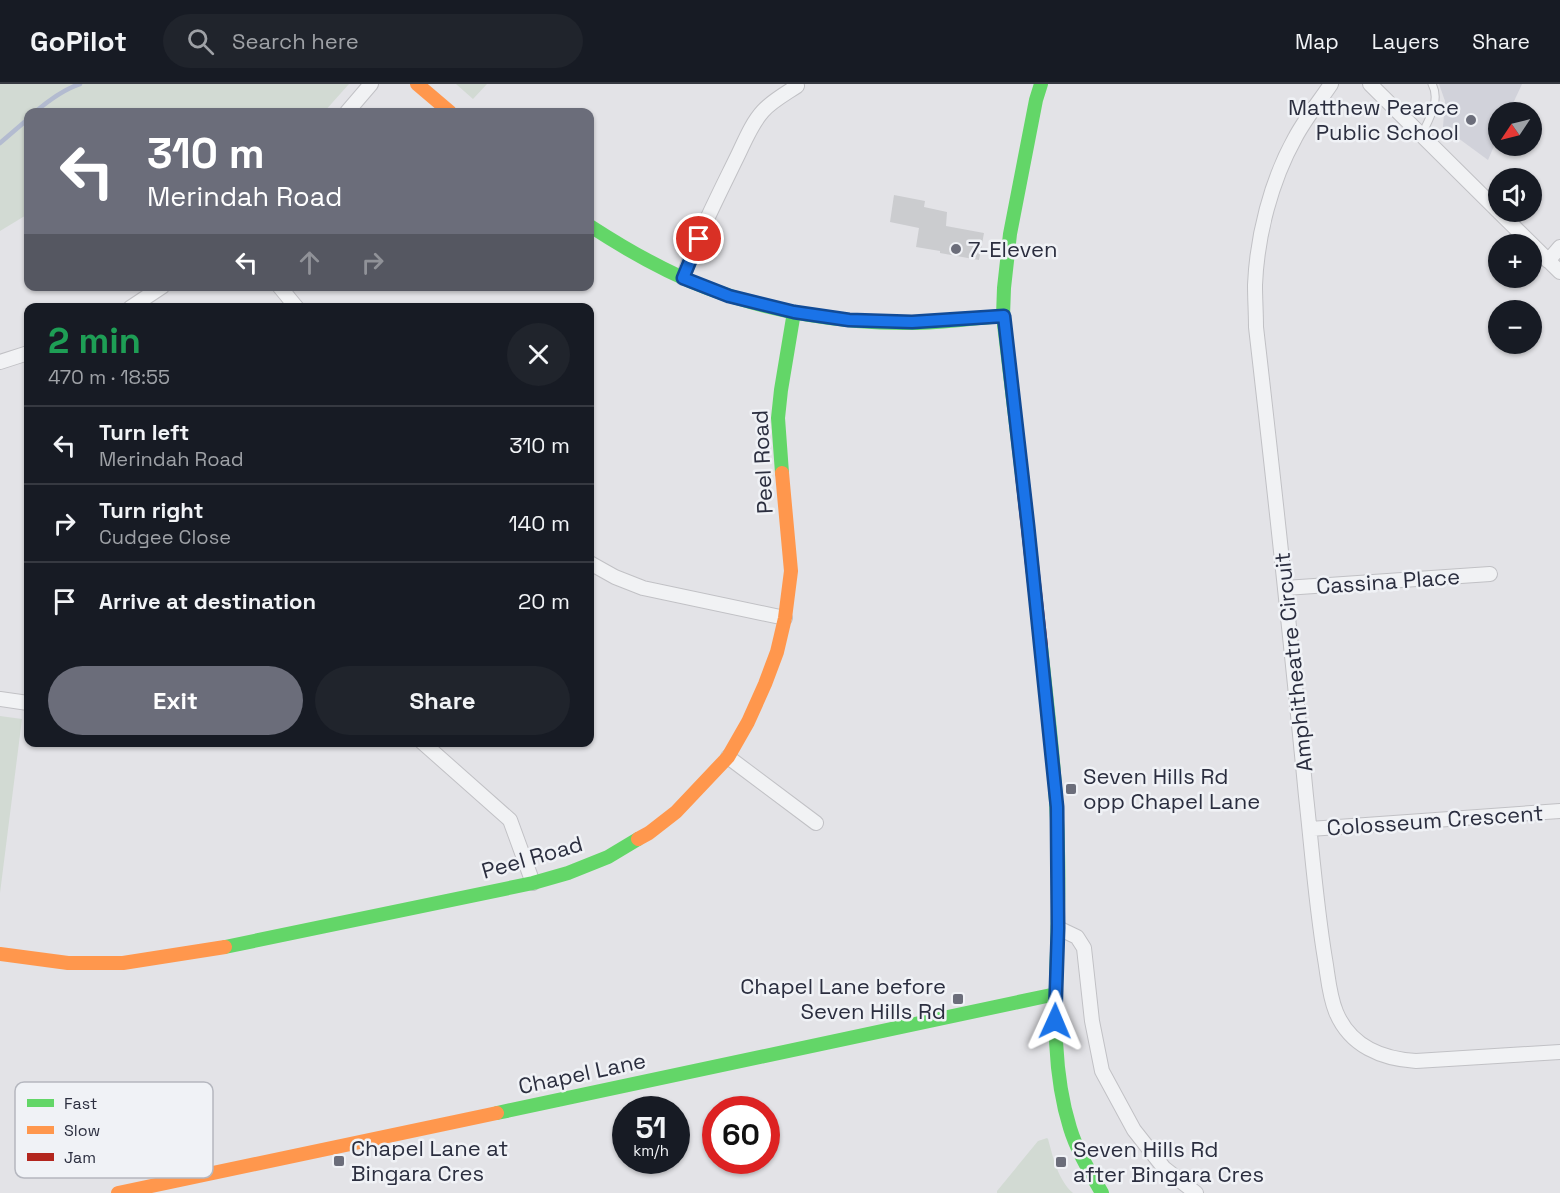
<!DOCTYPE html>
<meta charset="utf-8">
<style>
body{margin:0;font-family:"Space Grotesk",sans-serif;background:#20242c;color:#f1f3f6;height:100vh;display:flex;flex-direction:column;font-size:22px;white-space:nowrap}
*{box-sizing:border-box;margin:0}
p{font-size:20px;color:#9ea1a6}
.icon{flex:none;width:33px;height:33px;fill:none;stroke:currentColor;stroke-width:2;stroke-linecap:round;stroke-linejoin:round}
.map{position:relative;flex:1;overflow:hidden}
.sheet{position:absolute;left:24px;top:219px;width:570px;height:444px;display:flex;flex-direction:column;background:#171b24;border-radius:12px;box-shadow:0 2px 4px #0004}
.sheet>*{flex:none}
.banner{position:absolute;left:24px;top:24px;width:570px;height:183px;border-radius:12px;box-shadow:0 2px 4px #0004;background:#6b6d7a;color:#fff;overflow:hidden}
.needle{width:39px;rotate:235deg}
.controls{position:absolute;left:1488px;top:18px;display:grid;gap:12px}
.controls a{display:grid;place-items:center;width:54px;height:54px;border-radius:50%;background:#171b24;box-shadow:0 2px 4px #0004;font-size:30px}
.speed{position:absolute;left:612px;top:1012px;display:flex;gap:12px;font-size:30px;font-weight:700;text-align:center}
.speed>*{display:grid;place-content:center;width:78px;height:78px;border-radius:50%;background:#171b24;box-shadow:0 2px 4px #0004;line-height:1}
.speed small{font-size:15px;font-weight:400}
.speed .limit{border:9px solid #d22;background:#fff;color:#111}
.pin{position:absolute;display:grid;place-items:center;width:51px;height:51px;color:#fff;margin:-26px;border:3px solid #fff;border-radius:50%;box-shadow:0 2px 6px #0007}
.me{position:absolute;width:66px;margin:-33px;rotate:1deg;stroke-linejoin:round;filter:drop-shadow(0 0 4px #0008)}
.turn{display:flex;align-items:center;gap:21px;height:126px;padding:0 24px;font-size:27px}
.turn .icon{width:78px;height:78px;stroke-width:2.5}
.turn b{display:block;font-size:42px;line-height:51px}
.lanes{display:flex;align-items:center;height:57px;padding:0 24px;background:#0003;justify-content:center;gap:30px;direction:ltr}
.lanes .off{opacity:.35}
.round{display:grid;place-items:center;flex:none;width:63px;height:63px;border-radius:32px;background:#20242c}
.summary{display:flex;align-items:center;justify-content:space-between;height:102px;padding:0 24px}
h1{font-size:36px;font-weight:700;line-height:45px;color:#1e9e55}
.primary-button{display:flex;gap:12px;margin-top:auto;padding:12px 24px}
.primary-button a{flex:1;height:69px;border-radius:36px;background:#6b6d7a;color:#fff;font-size:24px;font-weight:700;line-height:69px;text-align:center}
.primary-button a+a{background:#20242c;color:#f1f3f6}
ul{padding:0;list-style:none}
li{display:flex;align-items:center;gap:18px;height:78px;padding:0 24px;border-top:2px solid #363941}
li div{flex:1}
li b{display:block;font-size:22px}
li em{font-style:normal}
header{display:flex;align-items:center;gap:36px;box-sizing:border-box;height:84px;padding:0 30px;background:#171b24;border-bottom:2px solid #363941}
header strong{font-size:28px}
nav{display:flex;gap:33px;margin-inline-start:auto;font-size:21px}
.search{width:420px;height:54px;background:#20242c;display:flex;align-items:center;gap:15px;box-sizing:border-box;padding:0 21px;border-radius:33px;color:#9ea1a6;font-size:22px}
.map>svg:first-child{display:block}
.built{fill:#d1d2da}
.green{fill:#d2dad3}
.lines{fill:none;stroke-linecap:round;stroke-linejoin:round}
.stream{stroke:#b3bbd0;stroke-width:4.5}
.building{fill:#cbcccf}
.lane-casing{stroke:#c1c1c5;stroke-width:9}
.street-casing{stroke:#c1c1c5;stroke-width:16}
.lane{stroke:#f1f2f4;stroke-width:7}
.street{stroke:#f1f2f4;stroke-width:14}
.fast{stroke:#63d668;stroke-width:14}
.slow{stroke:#ff974d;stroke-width:14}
.jam{stroke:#b3261e;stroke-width:14}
.route-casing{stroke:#114b97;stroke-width:15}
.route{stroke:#1a73e8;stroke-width:10}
.poi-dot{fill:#6b6d7a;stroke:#f0f2f6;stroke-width:2}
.labels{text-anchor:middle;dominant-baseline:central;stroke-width:5;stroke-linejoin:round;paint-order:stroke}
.poi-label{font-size:22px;fill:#2b2e3f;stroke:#f0f2f6;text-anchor:start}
.street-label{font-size:22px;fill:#2b2e3f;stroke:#f0f2f6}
.key{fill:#f0f2f6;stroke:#b5b7bf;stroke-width:1.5}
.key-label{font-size:16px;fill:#2b2e3f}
</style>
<header>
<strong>GoPilot</strong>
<div class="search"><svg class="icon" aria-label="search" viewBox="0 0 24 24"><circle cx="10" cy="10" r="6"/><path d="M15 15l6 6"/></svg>Search here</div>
<nav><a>Map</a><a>Layers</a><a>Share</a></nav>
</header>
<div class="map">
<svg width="1560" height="1109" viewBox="0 0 1560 1109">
<rect width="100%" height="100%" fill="#e3e3e7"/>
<path class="built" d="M1439,0H1522L1509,28H1498V53L1488,76L1443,43L1445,17Z"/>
<path class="green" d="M0,0H349L324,28H28V130L0,147Z
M456,0H487L473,15Z
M0,632L22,635L0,809Z
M1047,1054L1048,1055C1053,1073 1058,1096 1073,1109H997V1107L1038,1057Z"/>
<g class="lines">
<path class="stream" d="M35,28C48,17 64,5 80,0
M0,59L28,35"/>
</g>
<path class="building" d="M894,111L925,117L924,123L947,128L946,142L984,149L979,176L940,169V167L916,163L919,144L890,138Z"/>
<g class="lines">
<g class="lane-casing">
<path id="lane" d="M1422,50C1429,35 1441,16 1432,0"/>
</g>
<g class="street-casing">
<path id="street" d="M1331,0C1319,18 1305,35 1295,54C1271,97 1257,152 1255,201C1255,215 1256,229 1256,243C1274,399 1291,556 1306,712C1312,766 1316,821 1325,875C1328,892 1329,911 1336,928C1350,962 1382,975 1416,977L1560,968
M1370,0L1498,127
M347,28L371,0
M1499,128L1560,188
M1548,177L1560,163
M683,194C697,153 717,114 736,75C744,59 751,40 763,27C772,17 785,10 797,2
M279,202L297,224
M130,224L163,202
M0,278L28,269
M590,479L615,493L643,504L785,534
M1285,504L1490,490
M0,615L28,619
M422,658L510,736L533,799
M728,673L816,739
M1310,745L1560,727
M1058,844L1077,853L1084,864L1092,937L1102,987L1134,1046L1164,1084L1196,1109"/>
</g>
<use href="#lane" class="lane"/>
<use href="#street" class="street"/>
<path class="fast" d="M590,142C627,166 665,188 707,204C771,228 844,240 912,239C942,239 973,234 1003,232
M782,389L778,334L781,306L794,228
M1022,391L1003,232L1004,204L1010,150L1036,16L1041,0
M1041,562C1048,630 1057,698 1058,767C1059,800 1058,834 1057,867C1055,926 1052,986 1070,1044C1077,1067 1090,1088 1102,1109
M225,863L533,799L568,789L608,773L638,755
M497,1029L1056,910"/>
<path class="slow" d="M417,0L450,28
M638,755L649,749L676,728L728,673L748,638L765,600L777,568L785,534L791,487L782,389
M0,870L68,879H123L225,863
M118,1109L497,1029"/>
<path class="jam" d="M1022,391L1041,562"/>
</g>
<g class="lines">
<g class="route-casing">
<path id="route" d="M699,155L683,194L729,212L794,228L849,236L912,238L1004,232L1028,442L1057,723L1058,844L1055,937"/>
</g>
<use href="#route" class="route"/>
</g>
<g class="poi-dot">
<circle cx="1471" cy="36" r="6"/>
<circle cx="956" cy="165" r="6"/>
<rect x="1065" y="699" width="12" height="12" rx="3"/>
<rect x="952" y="909" width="12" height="12" rx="3"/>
<rect x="333" y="1071" width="12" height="12" rx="3"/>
<rect x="1055" y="1072" width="12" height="12" rx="3"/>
</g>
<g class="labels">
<g class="poi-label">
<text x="1459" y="23" text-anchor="end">Matthew Pearce<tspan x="1459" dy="25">Public School</tspan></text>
<text x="968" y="165">7-Eleven</text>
<text x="1083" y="692">Seven Hills Rd<tspan x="1083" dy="25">opp Chapel Lane</tspan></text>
<text x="946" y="902" text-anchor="end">Chapel Lane before<tspan x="946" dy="25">Seven Hills Rd</tspan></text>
<text x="351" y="1064">Chapel Lane at<tspan x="351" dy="25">Bingara Cres</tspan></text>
<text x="1073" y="1065">Seven Hills Rd<tspan x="1073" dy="25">after Bingara Cres</tspan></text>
</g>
<g class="street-label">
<text transform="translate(762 378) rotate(-93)">Peel Road</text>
<text transform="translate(1388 497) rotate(-4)">Cassina Place</text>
<text transform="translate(1293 578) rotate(-96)">Amphitheatre Circuit</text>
<text transform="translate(1435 736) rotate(-4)">Colosseum Crescent</text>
<text transform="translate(532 773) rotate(-16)">Peel Road</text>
<text transform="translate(582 989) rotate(-12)">Chapel Lane</text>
</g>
</g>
<rect x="15" y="998" width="198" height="96" rx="9" class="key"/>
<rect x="27" y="1015" width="27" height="8" fill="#63d668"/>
<rect x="27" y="1042" width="27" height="8" fill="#ff974d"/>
<rect x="27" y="1069" width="27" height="8" fill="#b3261e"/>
<g class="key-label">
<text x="64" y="1025">Fast</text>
<text x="64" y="1052">Slow</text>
<text x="64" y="1079">Jam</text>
</g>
</svg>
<div class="controls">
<a><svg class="needle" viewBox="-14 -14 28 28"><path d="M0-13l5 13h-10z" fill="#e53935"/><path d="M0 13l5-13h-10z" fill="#9ea1a6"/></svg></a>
<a><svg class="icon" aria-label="sound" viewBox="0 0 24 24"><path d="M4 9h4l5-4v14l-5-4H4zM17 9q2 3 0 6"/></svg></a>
<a>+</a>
<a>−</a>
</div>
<div class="speed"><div>51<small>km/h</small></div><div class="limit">60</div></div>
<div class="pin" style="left:699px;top:155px;background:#d93025"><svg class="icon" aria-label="arrive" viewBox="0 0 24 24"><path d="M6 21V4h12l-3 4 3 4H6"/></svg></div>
<svg class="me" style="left:1055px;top:937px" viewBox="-20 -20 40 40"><path d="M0-17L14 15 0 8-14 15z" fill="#1a73e8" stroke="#fff" stroke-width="4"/></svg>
<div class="banner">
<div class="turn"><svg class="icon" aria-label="left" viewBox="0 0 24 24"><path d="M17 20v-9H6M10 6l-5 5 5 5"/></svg><div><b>310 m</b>Merindah Road</div></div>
<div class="lanes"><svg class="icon" aria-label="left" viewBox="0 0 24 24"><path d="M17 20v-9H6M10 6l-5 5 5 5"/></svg><svg class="icon off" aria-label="ahead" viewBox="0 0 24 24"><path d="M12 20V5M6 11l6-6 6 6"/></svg><svg class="icon off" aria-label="right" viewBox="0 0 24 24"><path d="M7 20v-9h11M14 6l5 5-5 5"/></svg></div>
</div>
<section class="sheet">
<div class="summary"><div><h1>2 min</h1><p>470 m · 18:55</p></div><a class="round"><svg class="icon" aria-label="close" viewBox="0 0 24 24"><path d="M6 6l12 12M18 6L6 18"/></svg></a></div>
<ul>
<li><svg class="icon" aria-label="left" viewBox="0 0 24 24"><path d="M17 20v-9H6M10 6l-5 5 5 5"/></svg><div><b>Turn left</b><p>Merindah Road</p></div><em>310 m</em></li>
<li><svg class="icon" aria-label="right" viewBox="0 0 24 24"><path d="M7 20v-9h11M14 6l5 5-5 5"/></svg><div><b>Turn right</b><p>Cudgee Close</p></div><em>140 m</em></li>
<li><svg class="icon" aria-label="arrive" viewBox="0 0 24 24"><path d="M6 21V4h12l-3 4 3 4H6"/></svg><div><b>Arrive at destination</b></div><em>20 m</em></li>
</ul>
<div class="primary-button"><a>Exit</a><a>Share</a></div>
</section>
</div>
